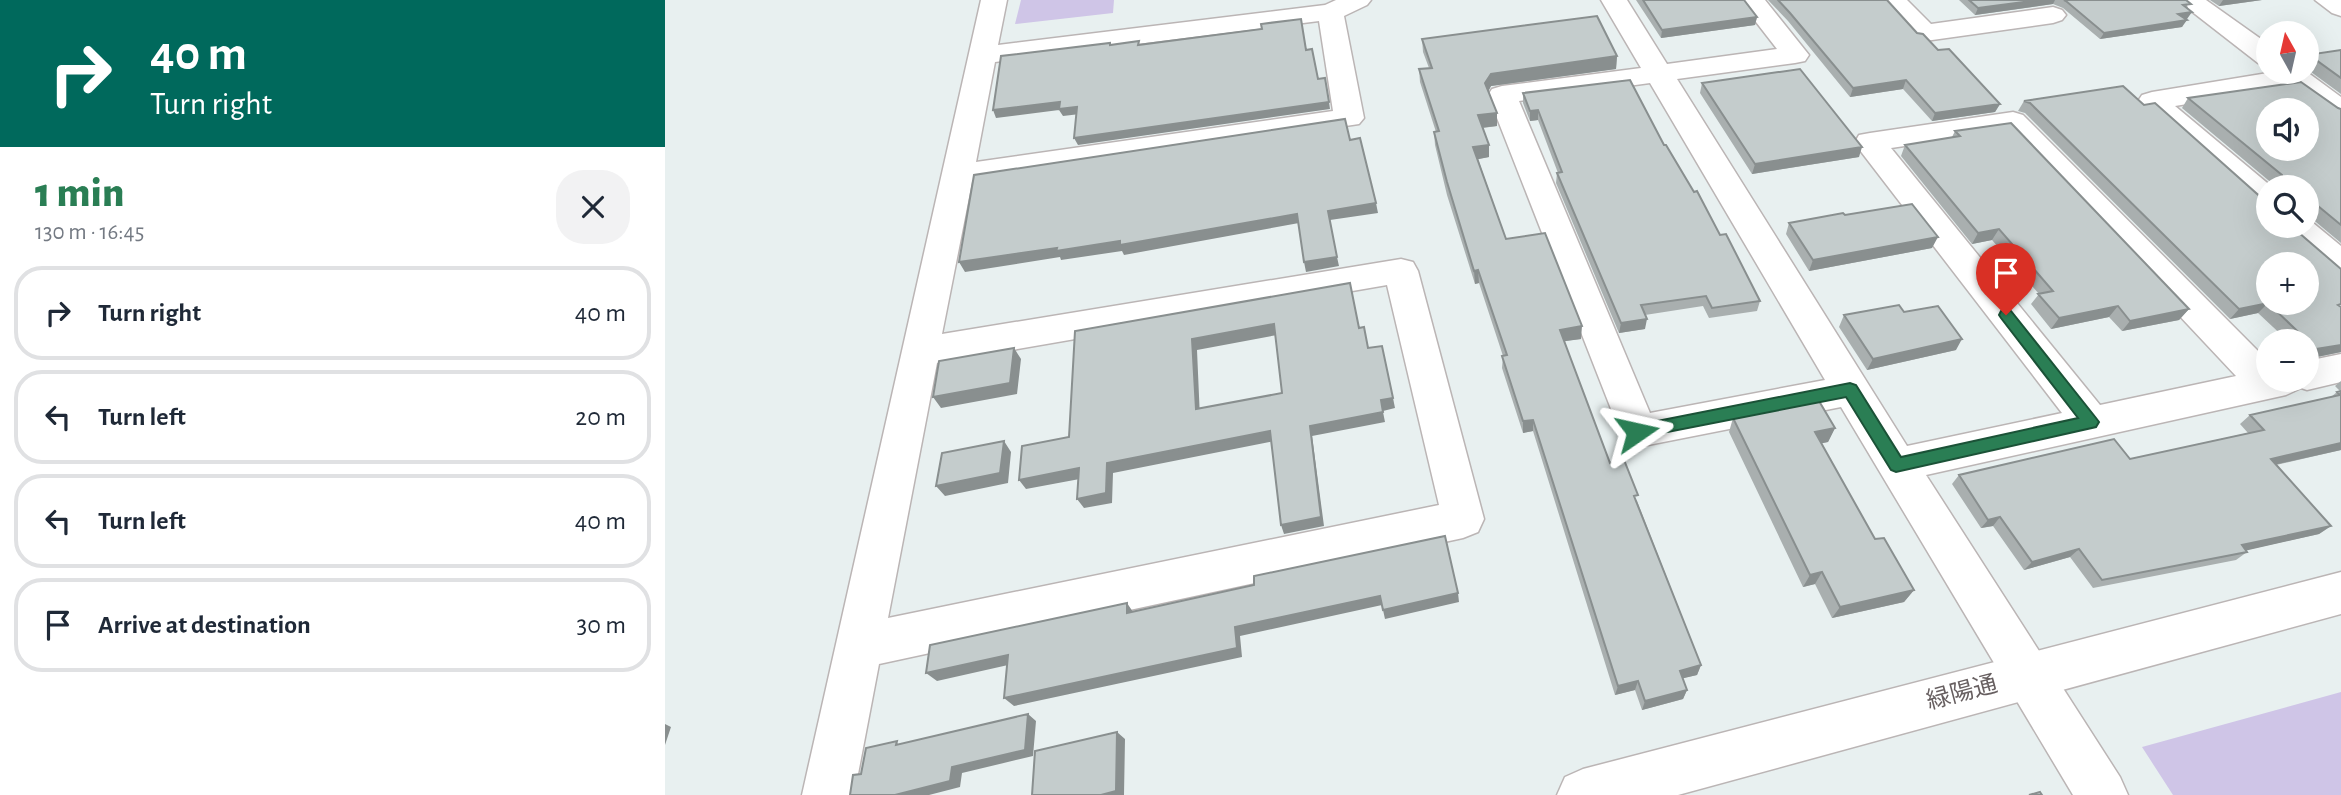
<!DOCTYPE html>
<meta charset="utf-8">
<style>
body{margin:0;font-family:"Alegreya Sans","Noto Sans JP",sans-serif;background:#f2f2f3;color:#1f2937;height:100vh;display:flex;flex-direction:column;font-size:26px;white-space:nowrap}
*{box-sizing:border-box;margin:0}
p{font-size:23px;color:#747a83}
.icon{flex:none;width:38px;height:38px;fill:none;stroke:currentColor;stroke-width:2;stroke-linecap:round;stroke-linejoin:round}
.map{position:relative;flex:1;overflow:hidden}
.details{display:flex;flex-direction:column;background:#fff;width:665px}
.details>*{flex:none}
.hud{background:#00695c;color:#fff;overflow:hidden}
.needle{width:46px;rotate:352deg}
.controls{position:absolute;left:1591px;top:21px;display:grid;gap:14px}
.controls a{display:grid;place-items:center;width:63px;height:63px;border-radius:50%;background:#fff;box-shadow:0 7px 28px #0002;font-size:35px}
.pin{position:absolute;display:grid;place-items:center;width:60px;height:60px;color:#fff;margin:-72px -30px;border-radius:50% 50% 50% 0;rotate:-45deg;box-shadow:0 0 7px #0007}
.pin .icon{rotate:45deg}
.me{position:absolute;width:77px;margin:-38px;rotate:79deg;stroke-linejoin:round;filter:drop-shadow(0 0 5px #0008)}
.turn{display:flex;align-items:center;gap:24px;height:147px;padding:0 35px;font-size:32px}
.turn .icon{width:91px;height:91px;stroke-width:2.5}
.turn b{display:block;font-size:49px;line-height:60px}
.round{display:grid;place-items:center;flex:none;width:74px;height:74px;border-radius:28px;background:#f2f2f3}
.overview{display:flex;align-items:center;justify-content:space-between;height:119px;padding:0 35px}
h1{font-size:42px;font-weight:800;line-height:52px;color:#2a7e54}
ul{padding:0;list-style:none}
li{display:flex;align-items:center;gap:21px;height:94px;margin:0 14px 10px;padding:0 21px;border:4px solid #e0e1e3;border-radius:28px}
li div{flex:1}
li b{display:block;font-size:26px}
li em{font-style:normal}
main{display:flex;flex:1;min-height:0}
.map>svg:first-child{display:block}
.green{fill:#cfc5e7}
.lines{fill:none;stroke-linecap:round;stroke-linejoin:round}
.minor-casing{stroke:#bbb5b5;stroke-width:3}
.tertiary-casing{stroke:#bbb5b5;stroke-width:3}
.minor{fill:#fff;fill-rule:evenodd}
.tertiary{fill:#fff;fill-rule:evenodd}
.wall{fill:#a9afaf}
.shaded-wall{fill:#898f8f}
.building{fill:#c4cccc;stroke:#898f8f;stroke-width:2;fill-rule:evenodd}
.route{fill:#2a7e54;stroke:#1b5237;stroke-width:2}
.labels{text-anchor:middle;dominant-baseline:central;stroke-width:5;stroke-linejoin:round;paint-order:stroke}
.near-street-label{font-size:24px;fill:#675f60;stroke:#fff}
</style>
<main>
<section class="details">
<div class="hud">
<div class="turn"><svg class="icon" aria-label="right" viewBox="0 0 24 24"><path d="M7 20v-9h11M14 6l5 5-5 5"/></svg><div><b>40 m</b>Turn right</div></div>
</div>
<div class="overview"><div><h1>1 min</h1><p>130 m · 16:45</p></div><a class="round"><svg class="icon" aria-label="close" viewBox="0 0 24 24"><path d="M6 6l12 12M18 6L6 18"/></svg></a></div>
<ul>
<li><svg class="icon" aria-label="right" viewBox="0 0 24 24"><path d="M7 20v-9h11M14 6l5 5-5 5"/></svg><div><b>Turn right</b></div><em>40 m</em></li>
<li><svg class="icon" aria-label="left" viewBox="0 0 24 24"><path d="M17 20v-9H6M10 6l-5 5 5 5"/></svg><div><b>Turn left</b></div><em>20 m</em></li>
<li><svg class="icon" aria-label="left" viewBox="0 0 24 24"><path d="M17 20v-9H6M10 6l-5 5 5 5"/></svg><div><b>Turn left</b></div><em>40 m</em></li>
<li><svg class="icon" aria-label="arrive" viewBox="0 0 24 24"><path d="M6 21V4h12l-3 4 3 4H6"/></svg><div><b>Arrive at destination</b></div><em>30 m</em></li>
</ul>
</section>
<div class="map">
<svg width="1676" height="795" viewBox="0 0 1676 795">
<rect width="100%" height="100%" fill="#e8f0f0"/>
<path class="green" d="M356,0H449L448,13L350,24Z
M1676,692V795H1508L1477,747Z"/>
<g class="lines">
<g class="minor-casing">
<path id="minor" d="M316,0H342L333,45L660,5L671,0H706L702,5L679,16L699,118L694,124L307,182L277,334L736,259L748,262L753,271L819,519L813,532L798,538L214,664L189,795H137ZM654,21L668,111L311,162L330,62ZM722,285L774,505L223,618L272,363Z
M936,0H962L1002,64L1112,49L1074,0H1100L1144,55L1140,61L1130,63L1012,79L1242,446L1397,413L1194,149L1190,142L1194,135L1205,133L1348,112L1358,115L1603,361V380H1642V361L1676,354V382L1642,390L1636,388L1621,395L1261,475L1455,777L1463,795H1408L1176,407L973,447L959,442L823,95L827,89L837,86L976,68ZM985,83L1160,380L985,413L854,101ZM1341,131L1571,376L1435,405L1226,148Z
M1215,0H1242L1266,24L1388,7L1397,10L1401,15L1397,20L1388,23L1260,41L1251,39Z
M1512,0H1541L1603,44V65L1593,63Z
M1650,0H1676V16L1667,13Z
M1609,72H1642L1676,97V119L1666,116L1626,87L1510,106L1607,187H1603V211L1592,208L1473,101L1477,95L1487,92Z
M1642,218L1676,246V277L1664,273L1619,234L1615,226H1642Z"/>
</g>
<g class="tertiary-casing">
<path id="tertiary" d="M1676,572V614L1013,795H892L900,777L918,769Z"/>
</g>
<use href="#minor" class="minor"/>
<use href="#tertiary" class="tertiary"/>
</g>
<path class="wall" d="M971,0H1079L1092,17L1090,25L996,38Z
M1103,0H1222L1252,33L1335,104L1330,112L1267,121L1238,89L1185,97L1123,21Z
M1294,0H1521L1523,9L1522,19H1520L1517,27L1435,39L1398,8L1388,4L1310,15Z
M1545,0H1597L1554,6Z
M757,39L952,56L951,69L826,86L823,91L832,113V126L818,128L824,145V157L813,159L841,239L916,339L899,341L945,463L972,501L1036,665L1032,675L1018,678L1022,690L1018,699L977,710L970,690L950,695L868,431L858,433L837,368L838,356L814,283L810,284L782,195L770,145L769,132H771L755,82L754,69L764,68L758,52Z
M1676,50V94L1642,69V55Z
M1037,83L1194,157L1087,174L1035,93Z
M1458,86L1676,352L1642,359V341H1623L1593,313L1565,319L1360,113L1353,111L1359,101Z
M858,93L999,145L1095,301L1092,311L1044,318L1038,306L980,315V329L954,333L891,183L892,173H893L873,120L865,121L858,103Z
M1523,98L1676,109V243L1645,217L1642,221V187H1608L1609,185L1517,108Z
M1290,131L1524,309L1514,320L1457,331L1444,317L1386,329L1366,304L1374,294L1327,240L1307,244L1236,156L1240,145L1287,137Z
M1180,215L1267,248L1144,271L1121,234L1124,223Z
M1239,312L1291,350L1202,370L1174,327L1179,315Z
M1676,381V450L1611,465L1666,526L1654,534L1581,550L1582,552L1571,560L1428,588L1405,557L1359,570L1328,526L1316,528L1287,484L1294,475L1465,459L1583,433L1575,424L1585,415L1666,397L1672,392L1675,391L1670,386Z
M1068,418L1170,428L1163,442L1156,443L1210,539L1249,590L1239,602L1167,618L1150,584L1138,587L1064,432Z"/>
<path class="shaded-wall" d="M1374,0H1390L1388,4L1310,15L1313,8Z
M1558,0H1597L1554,6Z
M1527,12L1522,19L1509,21L1513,14Z
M1092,17L1090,25L996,38L997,30Z
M1522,20L1517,27L1435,39L1439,33Z
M952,56L951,69L826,86L821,96L820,83L826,74Z
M1241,80L1238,89L1185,97L1188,88Z
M395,102L412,107L415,114L398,116L394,110L331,118L328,110Z
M664,102L665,109L413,145L409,138Z
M1335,104L1330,112L1267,121L1270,113Z
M873,110V120L865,121V111Z
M832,113V126L814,128L813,115Z
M824,145V157L809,160L808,147Z
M1197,147L1194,157L1087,174L1090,164Z
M711,203L713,213L665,220L663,211Z
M632,214L634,223L459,255L457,251L396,260L395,257L300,272L294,262Z
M1334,229L1327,240L1307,244L1313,233Z
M1273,237L1267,248L1144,271L1148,260Z
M672,257L674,266L641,272L639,262Z
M813,270L814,283L810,284L809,271Z
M1603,303L1593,313L1565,319L1574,309Z
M1453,306L1444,317L1386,329L1394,318Z
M1524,309L1514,320L1457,331L1465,321Z
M982,319L980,329L954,333L956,323Z
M609,324L612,335L532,350L535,419L531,409L527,339Z
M917,326L916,339L894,342L895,330Z
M1297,339L1291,350L1202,370L1208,359Z
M1676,345V352L1642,359L1651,349Z
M349,348L356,359L352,394L276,408L268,397Z
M728,398L730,408L718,411L716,400Z
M718,412L720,422L647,436L659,526L619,534L616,525L645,426Z
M868,420V431L858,433V421Z
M1170,428L1163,442L1144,446L1150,432Z
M605,431L609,441L448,473L447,503L419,508L412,499L442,463Z
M339,441L346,452L343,483L280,496L271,486Z
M1676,443V450L1595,468L1606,459Z
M414,468L420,478L361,489L354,480Z
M1335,517L1328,526L1316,528L1323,520Z
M1666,526L1654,534L1566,554L1577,545Z
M1414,549L1405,557L1359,570L1367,562Z
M1157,572L1150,584L1138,587L1145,575Z
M1249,590L1239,602L1167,618L1175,607Z
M793,593L794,602L720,619L718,610Z
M715,596L717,605L575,636L577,657L349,706L339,698L570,627Z
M462,603L468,612L462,613Z
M343,655L352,663L272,681L261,673Z
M1036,665L1032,675L1011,680L1015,671Z
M973,681L970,690L950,695L953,686Z
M1022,690L1018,699L977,710L980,701Z
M363,714L371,721L368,756L297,773L295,787L264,795H230L287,767Z
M0,724L6,727L0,745Z
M452,732L460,739L459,795H436Z"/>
<path class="building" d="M978,0H1079L1092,17L997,30Z
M1113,0H1222L1252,33L1258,34L1273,50L1284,49L1335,104L1270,113L1241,80L1188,88L1125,13Z
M1304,0H1374L1313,8Z
M1399,0H1521L1526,4L1518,5L1527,12L1513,14L1522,20L1439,33L1401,1Z
M932,16L952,56L826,74L820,83L832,113L813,115L824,145L808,147L841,239L880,233L917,326L895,330L945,463L959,460L973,495L969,496L1036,665L1015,671L1022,690L980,701L973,681L953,686L868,420L858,421L837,356L842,355L813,270L809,271L782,182L769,132L774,131L754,69L767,68L757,39Z
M636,19L641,50L647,49L653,79L660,78L664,102L409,138L412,107L394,109L395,102L328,110L336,56L445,43V45L474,41L473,45L597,29L596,24Z
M1676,50V78L1651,60L1642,57V55Z
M1135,69L1197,147L1090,164L1037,83Z
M965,80L999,145H1001L1029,192L1032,191L1055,235L1061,234L1095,301L1047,308L1041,296L976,305L982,319L956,323L892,173L897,172L873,110L865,111L858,93Z
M1636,82L1673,108L1676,109V225L1653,206H1649V213L1642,214V187H1614V180L1617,179V175L1523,98ZM1603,110H1642V149H1603Z
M1458,86L1479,105L1490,103L1599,200L1603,201V226H1626L1676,269V304L1673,305L1676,307V345L1651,349L1603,303L1574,309L1365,103L1359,101ZM1603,264H1642V303H1603Z
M680,119L685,140L695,138L711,203L663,211L672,257L639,262L632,214L455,245V241L391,251L392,248L294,262L309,175Z
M1346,123L1524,309L1465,321L1453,306L1394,318L1373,294L1388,291L1334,229L1313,233L1240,145L1295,136L1290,131Z
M1247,204L1273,237L1148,260L1124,223L1178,213L1180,215Z
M685,283L694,328L699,327L703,348L717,346L728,398L716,400L718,412L645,426L656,517L616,525L605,431L442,463L441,493L412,499L414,468L354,480L357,446L404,437L410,331ZM609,324L617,393L531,409L527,339Z
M1234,305L1239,312L1273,306L1297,339L1208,359L1179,315Z
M349,348L345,383L268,397L274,361Z
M1676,391V443L1606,459L1666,526L1577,545L1582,552L1437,580L1414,549L1367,562L1335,517L1323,520L1294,475L1449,439L1465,459L1599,430L1585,415L1675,395L1672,392Z
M1154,401L1170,428L1150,432L1210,539L1219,538L1249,590L1175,607L1157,572L1145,575L1068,418Z
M339,441L335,473L271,486L277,453Z
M780,536L793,593L718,610L715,596L570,627L572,648L339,698L343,655L261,673L265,645L462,603V613L589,585V576Z
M363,714L360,750L287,767L285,781L230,795H185L188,775L196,774L201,748L232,741L231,745Z
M452,732L451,791L436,795H367L370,751Z
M1375,792L1377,795H1364Z"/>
<path class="route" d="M1341,309L1346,311L1431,418L1434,422L1431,427L1231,472L1226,470L1181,397L972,438L967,436L964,432L967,427L972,425L1185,383L1191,385L1236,457L1413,418L1336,318L1334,315L1336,311Z"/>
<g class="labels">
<g class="near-street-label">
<text transform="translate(1297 693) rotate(-15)">緑陽通</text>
</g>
</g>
</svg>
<div class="controls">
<a><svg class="needle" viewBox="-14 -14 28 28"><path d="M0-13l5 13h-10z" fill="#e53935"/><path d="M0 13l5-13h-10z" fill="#747a83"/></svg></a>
<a><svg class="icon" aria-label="sound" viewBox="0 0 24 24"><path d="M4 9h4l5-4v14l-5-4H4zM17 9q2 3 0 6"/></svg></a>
<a><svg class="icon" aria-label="search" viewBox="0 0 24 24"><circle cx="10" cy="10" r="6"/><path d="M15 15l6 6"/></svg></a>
<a>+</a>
<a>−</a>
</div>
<div class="pin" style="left:1341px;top:315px;background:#d93025"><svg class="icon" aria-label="arrive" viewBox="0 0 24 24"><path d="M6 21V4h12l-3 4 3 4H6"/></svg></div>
<svg class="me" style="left:972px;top:432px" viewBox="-20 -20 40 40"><path d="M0-17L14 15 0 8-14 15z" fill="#2a7e54" stroke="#fff" stroke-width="4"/></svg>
</div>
</main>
